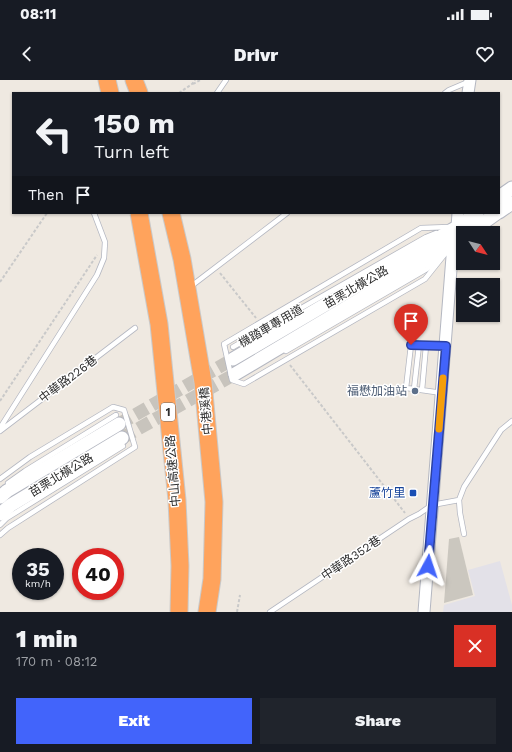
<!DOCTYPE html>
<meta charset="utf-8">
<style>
body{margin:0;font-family:"Work Sans","Noto Sans TC",sans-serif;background:#20242c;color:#f1f3f6;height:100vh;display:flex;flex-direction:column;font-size:15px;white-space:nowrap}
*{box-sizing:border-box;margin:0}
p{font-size:13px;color:#9ea1a6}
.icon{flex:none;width:22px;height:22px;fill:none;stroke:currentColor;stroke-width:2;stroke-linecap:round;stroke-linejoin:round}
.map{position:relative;height:532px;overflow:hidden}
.panel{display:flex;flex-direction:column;background:#171b24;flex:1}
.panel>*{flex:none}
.hud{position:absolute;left:12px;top:12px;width:488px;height:122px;border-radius:0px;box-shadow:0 1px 3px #0004;background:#171b24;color:#f1f3f6;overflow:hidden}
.needle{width:26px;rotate:126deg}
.tools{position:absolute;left:456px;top:146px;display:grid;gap:8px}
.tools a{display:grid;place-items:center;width:44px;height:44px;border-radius:0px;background:#171b24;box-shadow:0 1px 3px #0004;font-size:20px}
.speed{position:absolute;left:12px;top:468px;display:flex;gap:8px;font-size:20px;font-weight:700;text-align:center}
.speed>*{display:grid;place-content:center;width:52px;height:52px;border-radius:50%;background:#171b24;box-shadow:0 1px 3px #0004;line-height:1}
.speed small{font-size:10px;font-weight:400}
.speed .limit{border:6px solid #d22;background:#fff;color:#111}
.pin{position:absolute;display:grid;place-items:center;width:34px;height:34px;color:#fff;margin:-41px -17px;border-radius:50% 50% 50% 0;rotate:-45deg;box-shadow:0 0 4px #0007}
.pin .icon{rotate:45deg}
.me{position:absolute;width:44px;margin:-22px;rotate:5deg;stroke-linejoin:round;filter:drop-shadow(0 0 3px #0008)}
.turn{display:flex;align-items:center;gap:14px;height:84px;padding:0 16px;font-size:18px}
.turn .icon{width:52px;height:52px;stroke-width:2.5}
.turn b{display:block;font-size:28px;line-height:34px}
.then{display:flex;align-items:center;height:38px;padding:0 16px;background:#0003;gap:8px;font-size:15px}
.round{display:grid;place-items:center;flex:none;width:42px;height:42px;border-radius:0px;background:#20242c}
.overview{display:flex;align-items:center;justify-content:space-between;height:68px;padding:0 16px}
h1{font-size:24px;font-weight:800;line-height:30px}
.cta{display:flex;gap:8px;margin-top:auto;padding:8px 16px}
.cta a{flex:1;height:46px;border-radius:0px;background:#4264fb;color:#fff;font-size:16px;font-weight:800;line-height:46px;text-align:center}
.cta a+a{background:#20242c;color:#f1f3f6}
.status{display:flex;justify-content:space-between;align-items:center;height:28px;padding:0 20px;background:#171b24;direction:ltr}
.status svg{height:11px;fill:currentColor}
header{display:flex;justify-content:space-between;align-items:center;height:52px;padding:0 16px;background:#171b24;font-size:18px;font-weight:800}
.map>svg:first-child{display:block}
.industrial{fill:#e3e1e8}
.building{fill:#cbc7bf}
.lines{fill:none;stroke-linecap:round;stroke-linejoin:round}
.secondary-tunnel{stroke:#c8c4bd;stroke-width:13;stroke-dasharray:13 6;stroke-linecap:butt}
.service-casing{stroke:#b4b7c1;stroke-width:6}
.tertiary-casing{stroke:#b4b7c1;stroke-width:13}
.secondary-casing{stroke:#b4b7c1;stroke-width:15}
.motorway-casing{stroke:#c9c9c9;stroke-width:19}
.path{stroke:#c9c9c9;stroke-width:2;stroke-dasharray:3 2;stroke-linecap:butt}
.service{stroke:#fff;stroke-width:4.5}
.tertiary{stroke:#fff;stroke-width:11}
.secondary{stroke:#fff;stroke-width:13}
.motorway{stroke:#ffa35c;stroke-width:17}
.motorway-bridge-casing{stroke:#c9c9c9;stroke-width:19;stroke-linecap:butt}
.motorway-bridge{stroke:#ffa35c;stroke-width:17}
.route-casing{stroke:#2b41a3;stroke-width:10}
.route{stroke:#4264fb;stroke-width:7}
.slow{stroke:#f59e0b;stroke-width:7}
.service-dot{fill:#5c6f8a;stroke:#fff;stroke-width:1.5}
.transit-dot{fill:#1a4fb4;stroke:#fff;stroke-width:1.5}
.labels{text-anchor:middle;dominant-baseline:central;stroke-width:3;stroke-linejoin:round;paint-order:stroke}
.shield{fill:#fff;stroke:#6d6d6d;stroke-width:1}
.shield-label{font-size:11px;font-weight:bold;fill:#2e2e2e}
.street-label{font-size:12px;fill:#2e2e2e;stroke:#fff}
.service-label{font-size:12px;fill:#4e5e75;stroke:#fff;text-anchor:end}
.transit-label{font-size:12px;fill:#164399;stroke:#fff;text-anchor:end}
</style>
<div class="status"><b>08:11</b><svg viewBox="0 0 49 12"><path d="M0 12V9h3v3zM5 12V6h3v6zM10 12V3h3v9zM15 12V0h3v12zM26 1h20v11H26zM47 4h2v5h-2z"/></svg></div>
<header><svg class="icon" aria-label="back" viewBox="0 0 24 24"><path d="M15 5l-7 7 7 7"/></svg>Drivr<svg class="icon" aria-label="heart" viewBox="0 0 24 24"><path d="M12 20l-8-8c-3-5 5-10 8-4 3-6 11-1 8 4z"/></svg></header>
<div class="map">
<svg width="512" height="532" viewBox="0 0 512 532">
<rect width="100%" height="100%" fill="#efe9e1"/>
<path class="industrial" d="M500,481L512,525V530L510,532H443L444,525L475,516L468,490Z"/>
<path class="building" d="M459,457L473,515L444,523L449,459Z"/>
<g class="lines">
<path class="secondary-tunnel" d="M119,344L233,279
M122,358L235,294"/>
<g class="service-casing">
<path id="service" d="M217,13L226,0
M445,13L449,10L468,2
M445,174L425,199L244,304L232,300L224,264L421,148L449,147
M190,207L287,133
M233,267L426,157L436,153
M286,271L427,189L436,180
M414,309L406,308L411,265H419
M422,310L426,266
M442,313L414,309L419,265L444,266
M0,348L97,195L104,178L105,162L94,133
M0,351L135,248
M0,399L30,377L113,327L124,330L135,367L8,448L0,455
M8,403L25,391L116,335
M459,420L460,433L464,454
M0,445L7,438L123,366
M270,532L409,439L419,434L432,425L459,420L464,407L501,350L512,341"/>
</g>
<g class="tertiary-casing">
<path id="tertiary" d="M468,13L470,0
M424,532L453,164L457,147L458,133"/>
</g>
<g class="secondary-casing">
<path id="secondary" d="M499,117L512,108
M499,132L512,123
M469,153L497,133
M233,279L457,147L477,133
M235,294L453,164L463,157
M0,417L7,411L119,344
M0,434L11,425L122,358"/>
</g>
<g class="motorway-casing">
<path id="motorway" d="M107,0L110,13
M134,0L139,13
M171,133L182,179L203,302L214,422L212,499L207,532"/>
</g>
<path class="path" d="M193,4L200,0
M179,13L192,4L195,0
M220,193L256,238
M0,202L47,133
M290,285L405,433
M0,321L97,175
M237,532L240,515"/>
<use href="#service" class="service"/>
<use href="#tertiary" class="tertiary"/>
<use href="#secondary" class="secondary"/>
<use href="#motorway" class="motorway"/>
<g class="motorway-bridge-casing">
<path id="motorway-bridge" d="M139,133L159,244L177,420L180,486L179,532"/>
</g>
<use href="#motorway-bridge" class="motorway-bridge"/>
</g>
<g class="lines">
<g class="route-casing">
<path id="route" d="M411,265L446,266L428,486"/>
</g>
<use href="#route" class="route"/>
<path class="slow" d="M439,349L443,298"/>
</g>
<circle class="service-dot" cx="415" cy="311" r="4"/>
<rect class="transit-dot" x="409" y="409" width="8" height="8" rx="2"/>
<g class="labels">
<rect class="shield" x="161" y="323" width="14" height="18" rx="3"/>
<g class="shield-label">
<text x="168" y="332">1</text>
</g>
<g class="street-label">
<text transform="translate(356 207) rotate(-30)">苗栗北橫公路</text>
<text transform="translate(271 246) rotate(-30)">機踏車專用道</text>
<text transform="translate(68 299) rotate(-37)">中華路226巷</text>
<text transform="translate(206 331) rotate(-95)">中港溪橋</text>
<text transform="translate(173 391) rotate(-95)">中山高速公路</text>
<text transform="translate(61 395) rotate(-31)">苗栗北橫公路</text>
<text transform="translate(351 478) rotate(-34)">中華路352巷</text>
</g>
<g class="service-label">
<text x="407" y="311">福懋加油站</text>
</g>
<g class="transit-label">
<text x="405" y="413">蘆竹里</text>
</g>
</g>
</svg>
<div class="tools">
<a><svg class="needle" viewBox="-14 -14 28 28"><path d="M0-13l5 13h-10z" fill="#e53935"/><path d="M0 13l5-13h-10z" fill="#9ea1a6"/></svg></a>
<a><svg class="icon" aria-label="layers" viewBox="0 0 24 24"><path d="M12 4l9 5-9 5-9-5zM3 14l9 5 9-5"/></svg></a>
</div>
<div class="speed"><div>35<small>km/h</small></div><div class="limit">40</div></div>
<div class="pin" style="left:411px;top:265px;background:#d93025"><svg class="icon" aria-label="arrive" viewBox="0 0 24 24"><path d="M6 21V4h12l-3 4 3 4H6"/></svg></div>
<svg class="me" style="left:428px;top:486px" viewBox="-20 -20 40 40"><path d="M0-17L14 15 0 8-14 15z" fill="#4264fb" stroke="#fff" stroke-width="4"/></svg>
<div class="hud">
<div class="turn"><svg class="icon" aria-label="left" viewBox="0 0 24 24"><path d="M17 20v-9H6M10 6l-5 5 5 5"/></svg><div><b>150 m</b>Turn left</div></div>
<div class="then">Then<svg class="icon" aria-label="arrive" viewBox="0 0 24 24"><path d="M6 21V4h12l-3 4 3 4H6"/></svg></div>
</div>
</div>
<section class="panel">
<div class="overview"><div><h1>1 min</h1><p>170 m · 08:12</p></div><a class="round" style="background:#d93025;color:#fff"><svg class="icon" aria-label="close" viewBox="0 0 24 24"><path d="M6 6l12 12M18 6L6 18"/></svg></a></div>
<div class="cta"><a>Exit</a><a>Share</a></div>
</section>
